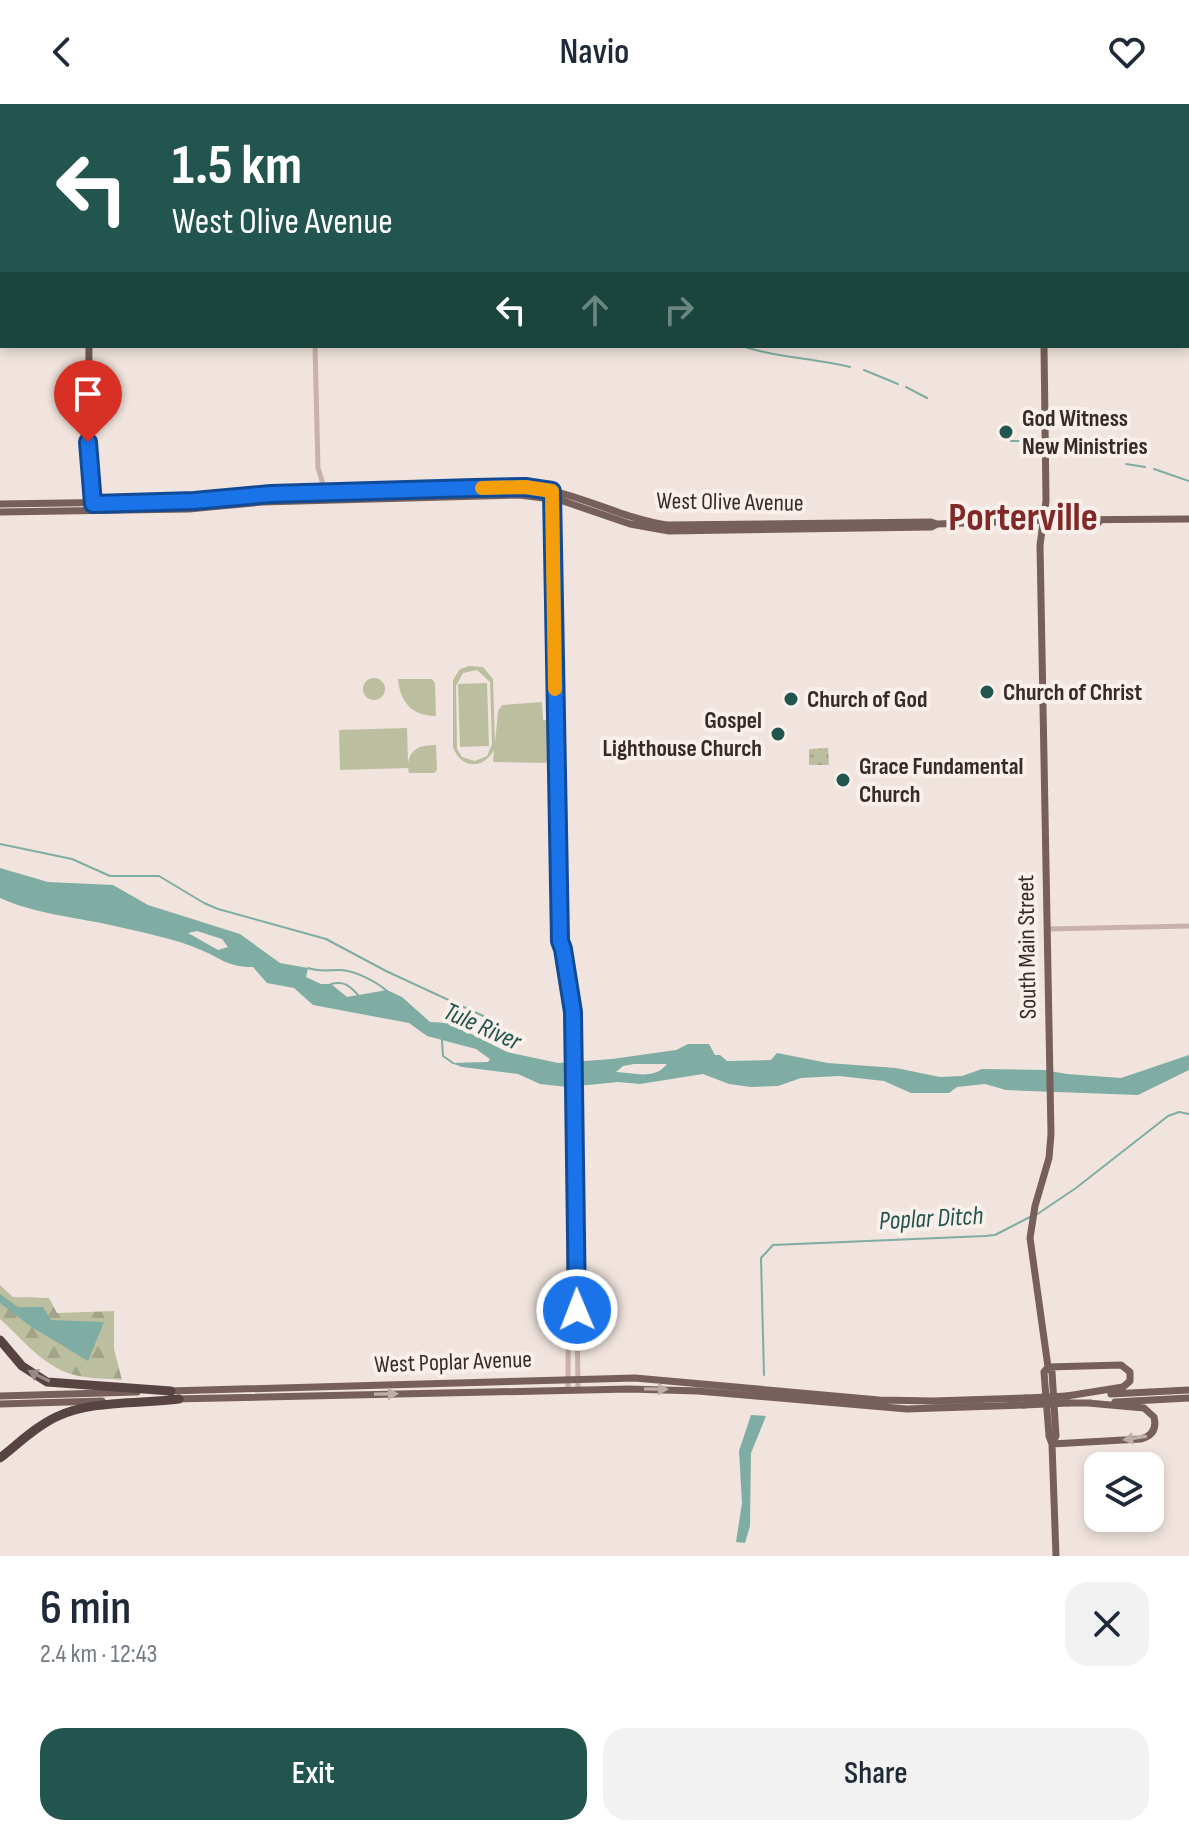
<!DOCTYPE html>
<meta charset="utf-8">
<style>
body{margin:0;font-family:"Sofia Sans Condensed",sans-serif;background:#f2f2f3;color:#1f2937;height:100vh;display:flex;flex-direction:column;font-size:30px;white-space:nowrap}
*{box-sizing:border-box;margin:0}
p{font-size:26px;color:#747a83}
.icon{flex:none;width:44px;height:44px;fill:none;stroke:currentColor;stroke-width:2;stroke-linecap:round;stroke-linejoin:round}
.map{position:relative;height:1452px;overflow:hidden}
.details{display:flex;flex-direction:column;background:#fff;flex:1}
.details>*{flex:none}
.banner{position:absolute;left:0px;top:0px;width:1190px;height:244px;box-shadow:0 4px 12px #0003;background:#22554d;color:#fff;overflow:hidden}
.tools{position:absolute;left:1084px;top:1348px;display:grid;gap:16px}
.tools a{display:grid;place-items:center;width:80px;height:80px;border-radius:16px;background:#fff;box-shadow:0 4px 12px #0003;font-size:40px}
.pin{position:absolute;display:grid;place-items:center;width:68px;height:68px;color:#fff;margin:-82px -34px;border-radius:50% 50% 50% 0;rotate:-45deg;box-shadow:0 0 8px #0007}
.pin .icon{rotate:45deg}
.me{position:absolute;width:88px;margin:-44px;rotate:359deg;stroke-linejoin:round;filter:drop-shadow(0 0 6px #0008)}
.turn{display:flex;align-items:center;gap:28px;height:168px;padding:0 40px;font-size:36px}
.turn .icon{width:104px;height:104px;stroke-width:2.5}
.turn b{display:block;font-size:56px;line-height:68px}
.lanes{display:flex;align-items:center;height:76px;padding:0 40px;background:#0003;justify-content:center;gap:40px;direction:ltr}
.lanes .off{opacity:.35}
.round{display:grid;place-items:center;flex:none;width:84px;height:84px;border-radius:24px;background:#f2f2f3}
.headline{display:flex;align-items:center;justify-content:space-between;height:136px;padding:0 40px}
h1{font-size:48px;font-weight:600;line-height:60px}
.cta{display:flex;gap:16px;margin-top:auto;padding:16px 40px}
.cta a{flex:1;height:92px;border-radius:24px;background:#22554d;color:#fff;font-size:32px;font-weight:600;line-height:92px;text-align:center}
.cta a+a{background:#f2f2f3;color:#1f2937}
header{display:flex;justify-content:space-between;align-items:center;height:104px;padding:0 40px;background:#fff;font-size:36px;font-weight:600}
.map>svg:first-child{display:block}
.forest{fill:url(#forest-firs)}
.park{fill:url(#park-dots)}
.pitch{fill:#bcbf9f;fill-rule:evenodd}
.water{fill:#7faca3;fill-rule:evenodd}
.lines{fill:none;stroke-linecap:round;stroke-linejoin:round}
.stream{stroke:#7faca3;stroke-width:2}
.minor{stroke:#c8b2ab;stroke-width:5}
.major{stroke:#775f5c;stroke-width:7}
.highway{stroke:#574341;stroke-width:9}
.major-bridge{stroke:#775f5c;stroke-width:7}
.oneway{fill:#988885}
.oneway2{fill:#beaeab}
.route-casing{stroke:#114b97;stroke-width:20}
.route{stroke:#1a73e8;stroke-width:14}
.slow{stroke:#f59e0b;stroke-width:14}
.poi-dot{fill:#22554d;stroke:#f9efeb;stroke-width:3}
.labels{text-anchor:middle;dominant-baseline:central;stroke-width:8;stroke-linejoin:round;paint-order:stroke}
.poi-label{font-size:24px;font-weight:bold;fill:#372b2a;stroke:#f9efeb;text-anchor:start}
.street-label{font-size:24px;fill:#372b2a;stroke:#f9efeb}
.water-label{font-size:26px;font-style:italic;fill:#22554d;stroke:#f9efeb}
.town-label{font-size:40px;font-weight:bold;fill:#802928;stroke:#f9efeb}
</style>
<header><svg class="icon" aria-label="back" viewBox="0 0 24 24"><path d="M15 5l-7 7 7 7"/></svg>Navio<svg class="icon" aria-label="heart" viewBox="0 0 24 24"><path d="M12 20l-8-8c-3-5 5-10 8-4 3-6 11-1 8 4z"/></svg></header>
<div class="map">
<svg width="1189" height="1452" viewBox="0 0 1189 1452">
<defs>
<pattern id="forest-firs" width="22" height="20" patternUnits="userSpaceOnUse" patternTransform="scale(2)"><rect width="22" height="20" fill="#bcbf9f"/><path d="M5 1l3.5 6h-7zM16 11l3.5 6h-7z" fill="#a2a489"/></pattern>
<pattern id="park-dots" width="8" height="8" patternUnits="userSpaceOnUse" patternTransform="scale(2)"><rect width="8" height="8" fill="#bcbf9f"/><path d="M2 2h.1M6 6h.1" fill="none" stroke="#a2a489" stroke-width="1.8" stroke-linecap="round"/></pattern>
</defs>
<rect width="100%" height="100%" fill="#f1e4de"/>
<path class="forest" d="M0,1181L13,1193L49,1194L57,1209L114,1207V1245L122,1276C103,1274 82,1275 65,1268C39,1257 20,1233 0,1215Z"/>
<path class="park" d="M828,644L829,661H809V645Z"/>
<path class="pitch" d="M469,562L483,563L493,575L495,639L498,607L502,601L542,598L543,616H547L548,656L545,659L493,658L494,646C484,665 461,666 453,643V576L460,565ZM477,566L490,578L492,640L487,652L475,657L462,653L457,645L456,582L463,569Z
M363 585a11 11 0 1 1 22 0a11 11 0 1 1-22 0Z
M398,575H432L435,579L436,612C412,612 400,598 398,575Z
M487,579L489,642L460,643L458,580Z
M407,624L408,659C411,644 420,641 436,641L437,666L434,669H409L408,664L340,666L339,626Z"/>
<path class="water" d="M0,764L48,778L113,781L148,801L240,830L280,859L308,864L306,873L321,880H331L347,893L387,886L402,893L430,918L450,919L507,948L558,959L612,955L676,946L688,940H709L715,951H720L727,957L771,956L777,949L828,959L896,964L940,973L962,972L982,965L1044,966L1067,970L1121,974L1189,951V966L1138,991L1006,986L985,980L957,983L949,989H911L884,977L839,972L801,974L778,982L751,983L729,980L703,970L640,980L618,978L568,983L540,980L518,970L462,963L451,959L488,958L490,955L476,945L427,932L409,919L313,901L294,884L267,879L253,863C227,863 223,855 201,846C176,835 145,829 119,823C78,813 38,811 0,794ZM197,827L222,835L228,843L218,846L188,829ZM634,960H667C655,976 634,969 616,968L623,962Z
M0,1190L18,1203H43L51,1216L104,1218L88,1257L30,1222L0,1199Z
M751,1311L766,1312L751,1349L750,1422L745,1439L736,1438L742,1399L739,1347Z"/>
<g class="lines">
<path class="stream" d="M0,91H2
M742,242C777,254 814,254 850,263
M864,266L898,280
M906,283L927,294
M1011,337H1037
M1126,360L1145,363
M1154,365L1189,377
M0,740L72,755L110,772H159L204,799L218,805L326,835L386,867L494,917
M308,864C319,868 328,866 340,866C354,866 377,878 387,887
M331,880C344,877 349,881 358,891
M442,936L443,952L453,959
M1036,1111L1076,1084L1168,1012L1179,1008L1189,1010
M764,1271L761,1154L773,1141L985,1132L995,1131L1030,1113"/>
<path class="minor" d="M310,0V2
M1188,147H1189
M315,242L318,364L323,380V392
M552,392L560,837L557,845L566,908L569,988L568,1286
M1047,825L1189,822
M560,838L573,908L578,1285"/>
<path class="major" d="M84,0V2
M1039,0V2
M89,242L88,338L93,403
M1044,242L1046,397L1040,441L1051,1030L1049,1054L1035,1102L1030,1134L1048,1263L1052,1268L1056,1332L1052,1340
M0,400L194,397L262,391L525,383C575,386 618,414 667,421L931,418L937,420
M0,408L189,405L263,398L519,391L560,396L630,420L669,427L931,423L937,420L1050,416L1189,415
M1042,418L1049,421H1096L1100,417
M1048,1263L1044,1268L1049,1332L1052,1340L1056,1452
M1048,1263L1121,1261L1130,1268V1277L1123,1283L1067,1292
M169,1287L635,1274L879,1296L933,1297L1026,1294
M1111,1290L1189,1286
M0,1292L137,1288
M174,1295L629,1285L698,1287L907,1305L1024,1301
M1115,1298L1189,1294
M1069,1299H1091
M0,1300L102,1297
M1052,1340L1141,1335C1152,1332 1157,1325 1154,1313L1144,1304L1088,1299"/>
<path class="highway" d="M0,1236L22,1262L47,1278L171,1287
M0,1354C18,1340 35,1323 56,1313C90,1296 141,1300 179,1295"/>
<path class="major-bridge" d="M1026,1294L1067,1292
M1024,1301L1069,1299"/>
</g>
<defs><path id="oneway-solid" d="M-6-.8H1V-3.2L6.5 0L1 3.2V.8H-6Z" transform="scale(2)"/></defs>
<use class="oneway" href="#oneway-solid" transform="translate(39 1272) rotate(-154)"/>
<g class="oneway2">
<use href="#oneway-solid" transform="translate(656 1285) rotate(1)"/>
<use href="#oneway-solid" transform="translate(386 1290) rotate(-1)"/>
<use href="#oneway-solid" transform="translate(1135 1334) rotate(171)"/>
</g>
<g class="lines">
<g class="route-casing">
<path id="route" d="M88,338L93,400L194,397L271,390L474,384L525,383L552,387L560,837L563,845L573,908L577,1206"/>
</g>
<use href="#route" class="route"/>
<path class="slow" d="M482,384L525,383L552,387L555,585"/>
</g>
<g class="poi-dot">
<circle cx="1006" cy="328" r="8"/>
<circle cx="987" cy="588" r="8"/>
<circle cx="791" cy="595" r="8"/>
<circle cx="778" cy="630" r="8"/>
<circle cx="843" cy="676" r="8"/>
</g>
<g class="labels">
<g class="poi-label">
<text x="1022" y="314">God Witness<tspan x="1022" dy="28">New Ministries</tspan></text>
<text x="1003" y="588">Church of Christ</text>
<text x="807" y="595">Church of God</text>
<text x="762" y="616" text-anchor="end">Gospel<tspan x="762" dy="28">Lighthouse Church</tspan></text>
<text x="859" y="662">Grace Fundamental<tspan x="859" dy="28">Church</tspan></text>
</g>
<g class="street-label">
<text transform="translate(730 398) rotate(1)">West Olive Avenue</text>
<text transform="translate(1027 843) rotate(-91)">South Main Street</text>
<text transform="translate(453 1258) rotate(-2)">West Poplar Avenue</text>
</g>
<g class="water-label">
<text transform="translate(482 923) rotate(24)">Tule River</text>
<text transform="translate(931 1115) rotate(-3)">Poplar Ditch</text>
</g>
<g class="town-label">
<text x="1023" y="414">Porterville</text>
</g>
</g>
</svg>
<div class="tools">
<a><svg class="icon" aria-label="layers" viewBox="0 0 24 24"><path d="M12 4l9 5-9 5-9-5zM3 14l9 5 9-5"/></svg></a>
</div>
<div class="pin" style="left:88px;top:338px;background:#d93025"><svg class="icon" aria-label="arrive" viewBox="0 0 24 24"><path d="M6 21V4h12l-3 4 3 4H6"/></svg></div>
<svg class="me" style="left:577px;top:1206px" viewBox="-20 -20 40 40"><circle r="17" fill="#1a73e8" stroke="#fff" stroke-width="3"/><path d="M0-11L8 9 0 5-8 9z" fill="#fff"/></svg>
<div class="banner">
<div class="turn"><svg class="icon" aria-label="left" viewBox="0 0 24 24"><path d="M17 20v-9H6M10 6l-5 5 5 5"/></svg><div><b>1.5 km</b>West Olive Avenue</div></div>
<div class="lanes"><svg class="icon" aria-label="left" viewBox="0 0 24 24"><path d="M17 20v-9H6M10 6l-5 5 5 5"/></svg><svg class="icon off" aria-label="ahead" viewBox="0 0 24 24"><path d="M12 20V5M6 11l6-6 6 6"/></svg><svg class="icon off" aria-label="right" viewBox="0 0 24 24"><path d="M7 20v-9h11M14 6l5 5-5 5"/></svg></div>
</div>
</div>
<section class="details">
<div class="headline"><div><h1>6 min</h1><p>2.4 km · 12:43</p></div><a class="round"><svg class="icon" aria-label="close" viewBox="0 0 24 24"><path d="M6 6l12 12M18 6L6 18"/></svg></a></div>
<div class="cta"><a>Exit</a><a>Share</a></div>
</section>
